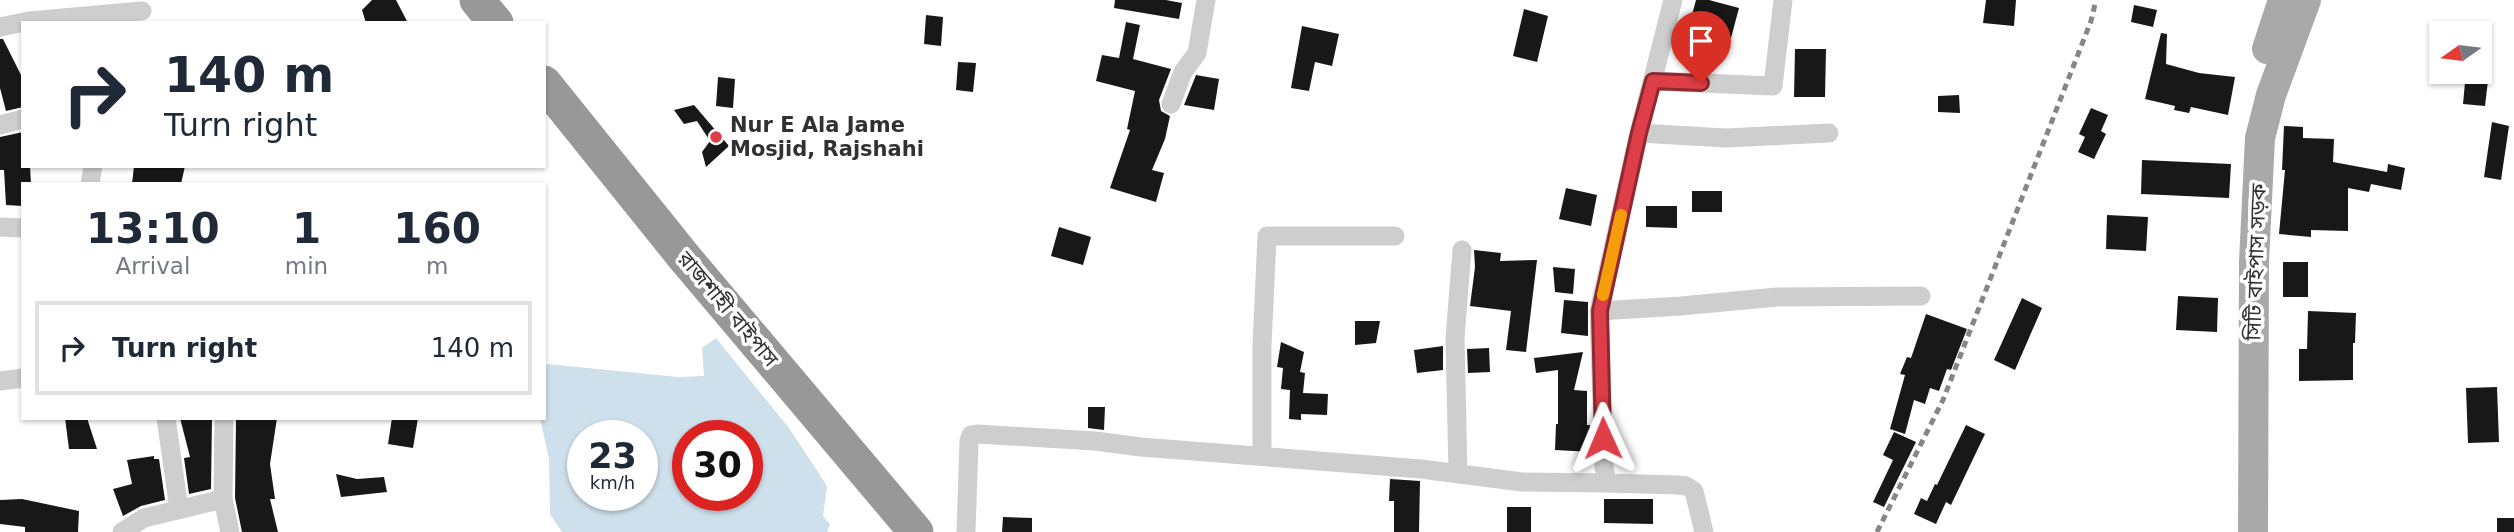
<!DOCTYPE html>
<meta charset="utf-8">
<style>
body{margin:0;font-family:"DejaVu Sans","Noto Sans Bengali",sans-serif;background:#f6f6f7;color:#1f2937;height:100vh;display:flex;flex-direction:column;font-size:26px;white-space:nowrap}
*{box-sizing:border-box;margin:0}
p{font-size:23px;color:#747a83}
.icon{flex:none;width:38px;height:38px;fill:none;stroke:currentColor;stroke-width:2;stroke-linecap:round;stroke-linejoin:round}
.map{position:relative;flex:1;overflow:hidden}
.side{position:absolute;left:21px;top:182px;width:525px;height:238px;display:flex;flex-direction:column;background:#fff;border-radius:0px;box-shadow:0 2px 5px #0004}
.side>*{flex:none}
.hud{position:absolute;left:21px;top:21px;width:525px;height:147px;border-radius:0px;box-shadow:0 2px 5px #0004;background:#fff;color:#1f2937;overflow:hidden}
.needle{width:46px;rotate:256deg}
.tools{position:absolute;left:2429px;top:21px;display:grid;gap:14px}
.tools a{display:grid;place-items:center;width:63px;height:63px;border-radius:0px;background:#fff;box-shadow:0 2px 5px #0004;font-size:35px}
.speed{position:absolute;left:567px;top:420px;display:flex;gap:14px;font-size:35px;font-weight:700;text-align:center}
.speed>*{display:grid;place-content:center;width:91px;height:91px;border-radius:50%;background:#fff;box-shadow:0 2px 5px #0004;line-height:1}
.speed small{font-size:18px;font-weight:400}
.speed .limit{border:10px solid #d22;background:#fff;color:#111}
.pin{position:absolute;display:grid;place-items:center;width:60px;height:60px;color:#fff;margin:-72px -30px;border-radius:50% 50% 50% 0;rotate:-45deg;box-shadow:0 0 7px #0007}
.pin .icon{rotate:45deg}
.me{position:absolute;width:77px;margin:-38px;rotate:359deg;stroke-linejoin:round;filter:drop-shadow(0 0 5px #0008)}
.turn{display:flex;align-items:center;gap:24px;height:147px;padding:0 28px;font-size:32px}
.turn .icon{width:91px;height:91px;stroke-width:2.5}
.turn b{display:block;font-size:49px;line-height:60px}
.eta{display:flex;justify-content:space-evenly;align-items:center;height:119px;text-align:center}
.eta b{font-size:42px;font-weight:700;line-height:49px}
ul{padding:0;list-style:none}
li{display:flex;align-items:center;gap:21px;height:94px;margin:0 14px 10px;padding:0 14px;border:4px solid #e0e1e3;border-radius:0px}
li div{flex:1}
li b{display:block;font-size:26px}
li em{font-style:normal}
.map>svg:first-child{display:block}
.water{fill:#cee0ec;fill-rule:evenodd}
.building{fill:#181818}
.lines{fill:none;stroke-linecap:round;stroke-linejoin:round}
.street{stroke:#cecece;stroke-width:19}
.primary{stroke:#a9a9a9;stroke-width:30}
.highway{stroke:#989898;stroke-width:35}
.rail{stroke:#868686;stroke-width:5;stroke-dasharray:7 5;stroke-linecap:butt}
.route-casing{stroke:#90282f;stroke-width:18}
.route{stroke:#de3e48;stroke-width:12}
.slow{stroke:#f59e0b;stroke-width:12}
.poi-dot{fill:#de3e48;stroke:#fff;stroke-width:2.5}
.labels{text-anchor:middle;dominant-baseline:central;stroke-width:7;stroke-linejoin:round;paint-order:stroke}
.poi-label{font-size:21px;font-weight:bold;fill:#313131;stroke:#fff;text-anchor:start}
.street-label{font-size:21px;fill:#313131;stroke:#fff}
</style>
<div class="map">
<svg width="2514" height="532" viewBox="0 0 2514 532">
<rect width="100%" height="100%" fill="#fff"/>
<path class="water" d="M716,338L789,428L827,486L823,516L830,524L827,532H562L550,514L549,459L540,418H544V370L547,364L678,377L704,376L702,348ZM583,436H642V495H583ZM688,436H747V495H688Z"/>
<path class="building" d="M372,0H396L408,23H366L362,10Z
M1115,0H1166L1182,3L1179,19L1114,8Z
M1696,0H1709L1739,8L1731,38L1689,26Z
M1986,0H2016L2014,26L1983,23Z
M2134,5L2157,10L2153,27L2131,22Z
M1524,9L1548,16L1537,62L1513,56Z
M926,15L943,17L941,46L924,44Z
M1126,22L1140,25L1133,59L1171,69L1159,100L1161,111L1170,116L1165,139L1152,170L1164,173L1156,202L1110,188L1130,130L1127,129L1135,91L1096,81L1102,55L1119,58Z
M1302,26L1339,34L1332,66L1315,62L1309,91L1291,88Z
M2161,33L2167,34L2166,64L2199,73L2235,77L2228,115L2191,107L2189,113L2174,110L2175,106L2145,99Z
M0,39H3L23,79V107L6,111L0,88Z
M1795,49H1826L1825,97H1794Z
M958,62L976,63L973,92L956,90Z
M2466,72H2489L2485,106L2463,104Z
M1196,75L1219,79L1214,110L1184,105Z
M718,77L735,79L733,108L716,106Z
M1959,95L1960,113L1938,112V96Z
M694,105L729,146L706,167L702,152L710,141L697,121L684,124L674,110Z
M2091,108L2108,115L2101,131L2106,134L2094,159L2078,152L2085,137L2079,134Z
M2492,122L2509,126L2501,180L2484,177Z
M2284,126L2303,127V138L2334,139L2333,162L2387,172L2388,164L2405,168L2401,190L2371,184L2369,192L2348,188V231L2311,230V237L2279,234L2285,170H2282Z
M23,132V166H30L31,184H23V206L6,205L4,170H0V137Z
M2142,160L2231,164L2229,198L2141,194Z
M134,166H185L181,184H132Z
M1566,188L1597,195L1591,226L1559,219Z
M1692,191H1722V212H1692Z
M1646,206H1677V228L1646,227Z
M2107,215L2148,217L2146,251L2106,249Z
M1059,227L1091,237L1083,265L1051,256Z
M1474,250L1501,253L1500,261L1537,260L1526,352L1506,350L1511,311L1470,306L1475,267Z
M2283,262H2308V297H2283Z
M1553,267L1575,269L1573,294L1555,292Z
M2178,296L2218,298L2217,332L2176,330Z
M2022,298L2042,308L2015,370L1994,360Z
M1564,300L1588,302V336L1561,333Z
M2308,311L2356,313L2355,343H2353V380L2299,381V349H2307Z
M1926,314L1967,329L1951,370L1947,369L1939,391L1930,388L1925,404L1914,400L1905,434L1890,429L1905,375L1900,374L1907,357L1911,358Z
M1355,321H1380L1376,343L1355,345Z
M1281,342L1304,352L1300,372L1305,373L1303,393L1328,394L1327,415L1301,414V420L1289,419L1290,390L1281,389L1283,368L1277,367Z
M1443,346V370L1417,373L1414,350Z
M1489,348L1490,372L1468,373L1467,349Z
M1583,352L1574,390L1587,391V425H1590L1591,452L1555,450L1556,424H1558V370L1536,373L1534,358Z
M2497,387L2499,442L2468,443L2466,388Z
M1088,407H1105L1104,430L1088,428Z
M65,418H87L97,449H69Z
M180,418H212L211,489L189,494L184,458L190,457Z
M236,418H277L270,464L275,499H270L278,532H242L235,498Z
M392,418H418L413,448L388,444Z
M1966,425L1985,434L1951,505L1946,502L1936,524L1914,514L1921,498L1927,501L1935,484L1937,485Z
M1894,432L1916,442L1884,507L1873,502L1893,460L1883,455Z
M154,456V459H159L165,500L141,506L123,516L113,489L132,484L127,460Z
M336,474L357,479L384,477L387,492L341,497Z
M1390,479L1420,481L1419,532H1394V501H1389Z
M22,499L79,511L78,532H25V527L0,524V500Z
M1604,499H1653V524L1604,523Z
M1507,507H1531V532H1507Z
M1003,517L1032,518V532H1002Z
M2497,518H2514V532H2497Z"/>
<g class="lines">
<path class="street" d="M1673,0L1639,133L1599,311L1604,467L1607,483L1678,485L1686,486L1694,491L1704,532
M0,27L29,21L142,11
M1653,81L1773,86L1783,0
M1171,104L1183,72L1197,53L1206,0
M0,125L23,119
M1639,133L1726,138L1829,133
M90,184L93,166
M0,227L23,228
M1599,311L1681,306L1777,297L1921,296
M0,381L23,378
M166,418L179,509
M1262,456V346L1267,236H1395
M1458,474L1455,338L1462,250
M223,499L224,418
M122,532L144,518L223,499L230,532
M966,532L969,441L971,435L977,434L1095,441L1141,447L1421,469L1522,482L1607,483"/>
<path class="primary" d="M2267,49L2283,0
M2253,532L2254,262L2260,138L2271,95L2306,0"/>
<path class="highway" d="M477,0L496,23
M544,83L684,257L916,532"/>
<path class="rail" d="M1877,532L1943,400L2091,21L2096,0"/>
</g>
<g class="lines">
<g class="route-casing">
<path id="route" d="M1603,438L1600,311L1639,133L1653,81L1701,83"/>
</g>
<use href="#route" class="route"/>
<path class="slow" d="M1603,295L1621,215"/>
</g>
<circle class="poi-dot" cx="716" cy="137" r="7"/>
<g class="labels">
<g class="poi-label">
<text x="730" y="125">Nur E Ala Jame<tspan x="730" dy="24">Mosjid, Rajshahi</tspan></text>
</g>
<g class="street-label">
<text transform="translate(2256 262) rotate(-88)">সিটি বাইপাস সড়ক</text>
<text transform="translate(728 309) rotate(50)">রাজশাহী বাইপাস</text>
</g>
</g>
</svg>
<div class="tools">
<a><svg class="needle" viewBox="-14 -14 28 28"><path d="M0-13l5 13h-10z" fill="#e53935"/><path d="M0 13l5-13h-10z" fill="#747a83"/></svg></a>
</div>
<div class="speed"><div>23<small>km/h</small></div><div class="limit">30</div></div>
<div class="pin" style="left:1701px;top:83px;background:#d93025"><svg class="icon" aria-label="arrive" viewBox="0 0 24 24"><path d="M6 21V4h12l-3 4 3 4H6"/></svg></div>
<svg class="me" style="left:1603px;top:438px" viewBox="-20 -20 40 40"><path d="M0-17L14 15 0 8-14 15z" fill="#de3e48" stroke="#fff" stroke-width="4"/></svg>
<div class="hud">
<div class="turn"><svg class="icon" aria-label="right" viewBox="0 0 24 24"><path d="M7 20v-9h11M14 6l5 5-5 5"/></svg><div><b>140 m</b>Turn right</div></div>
</div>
<section class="side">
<div class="eta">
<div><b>13:10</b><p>Arrival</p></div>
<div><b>1</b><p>min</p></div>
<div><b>160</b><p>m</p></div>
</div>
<ul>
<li><svg class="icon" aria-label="right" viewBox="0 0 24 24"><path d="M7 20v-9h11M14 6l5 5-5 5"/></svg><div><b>Turn right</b></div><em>140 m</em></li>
</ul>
</section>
</div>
